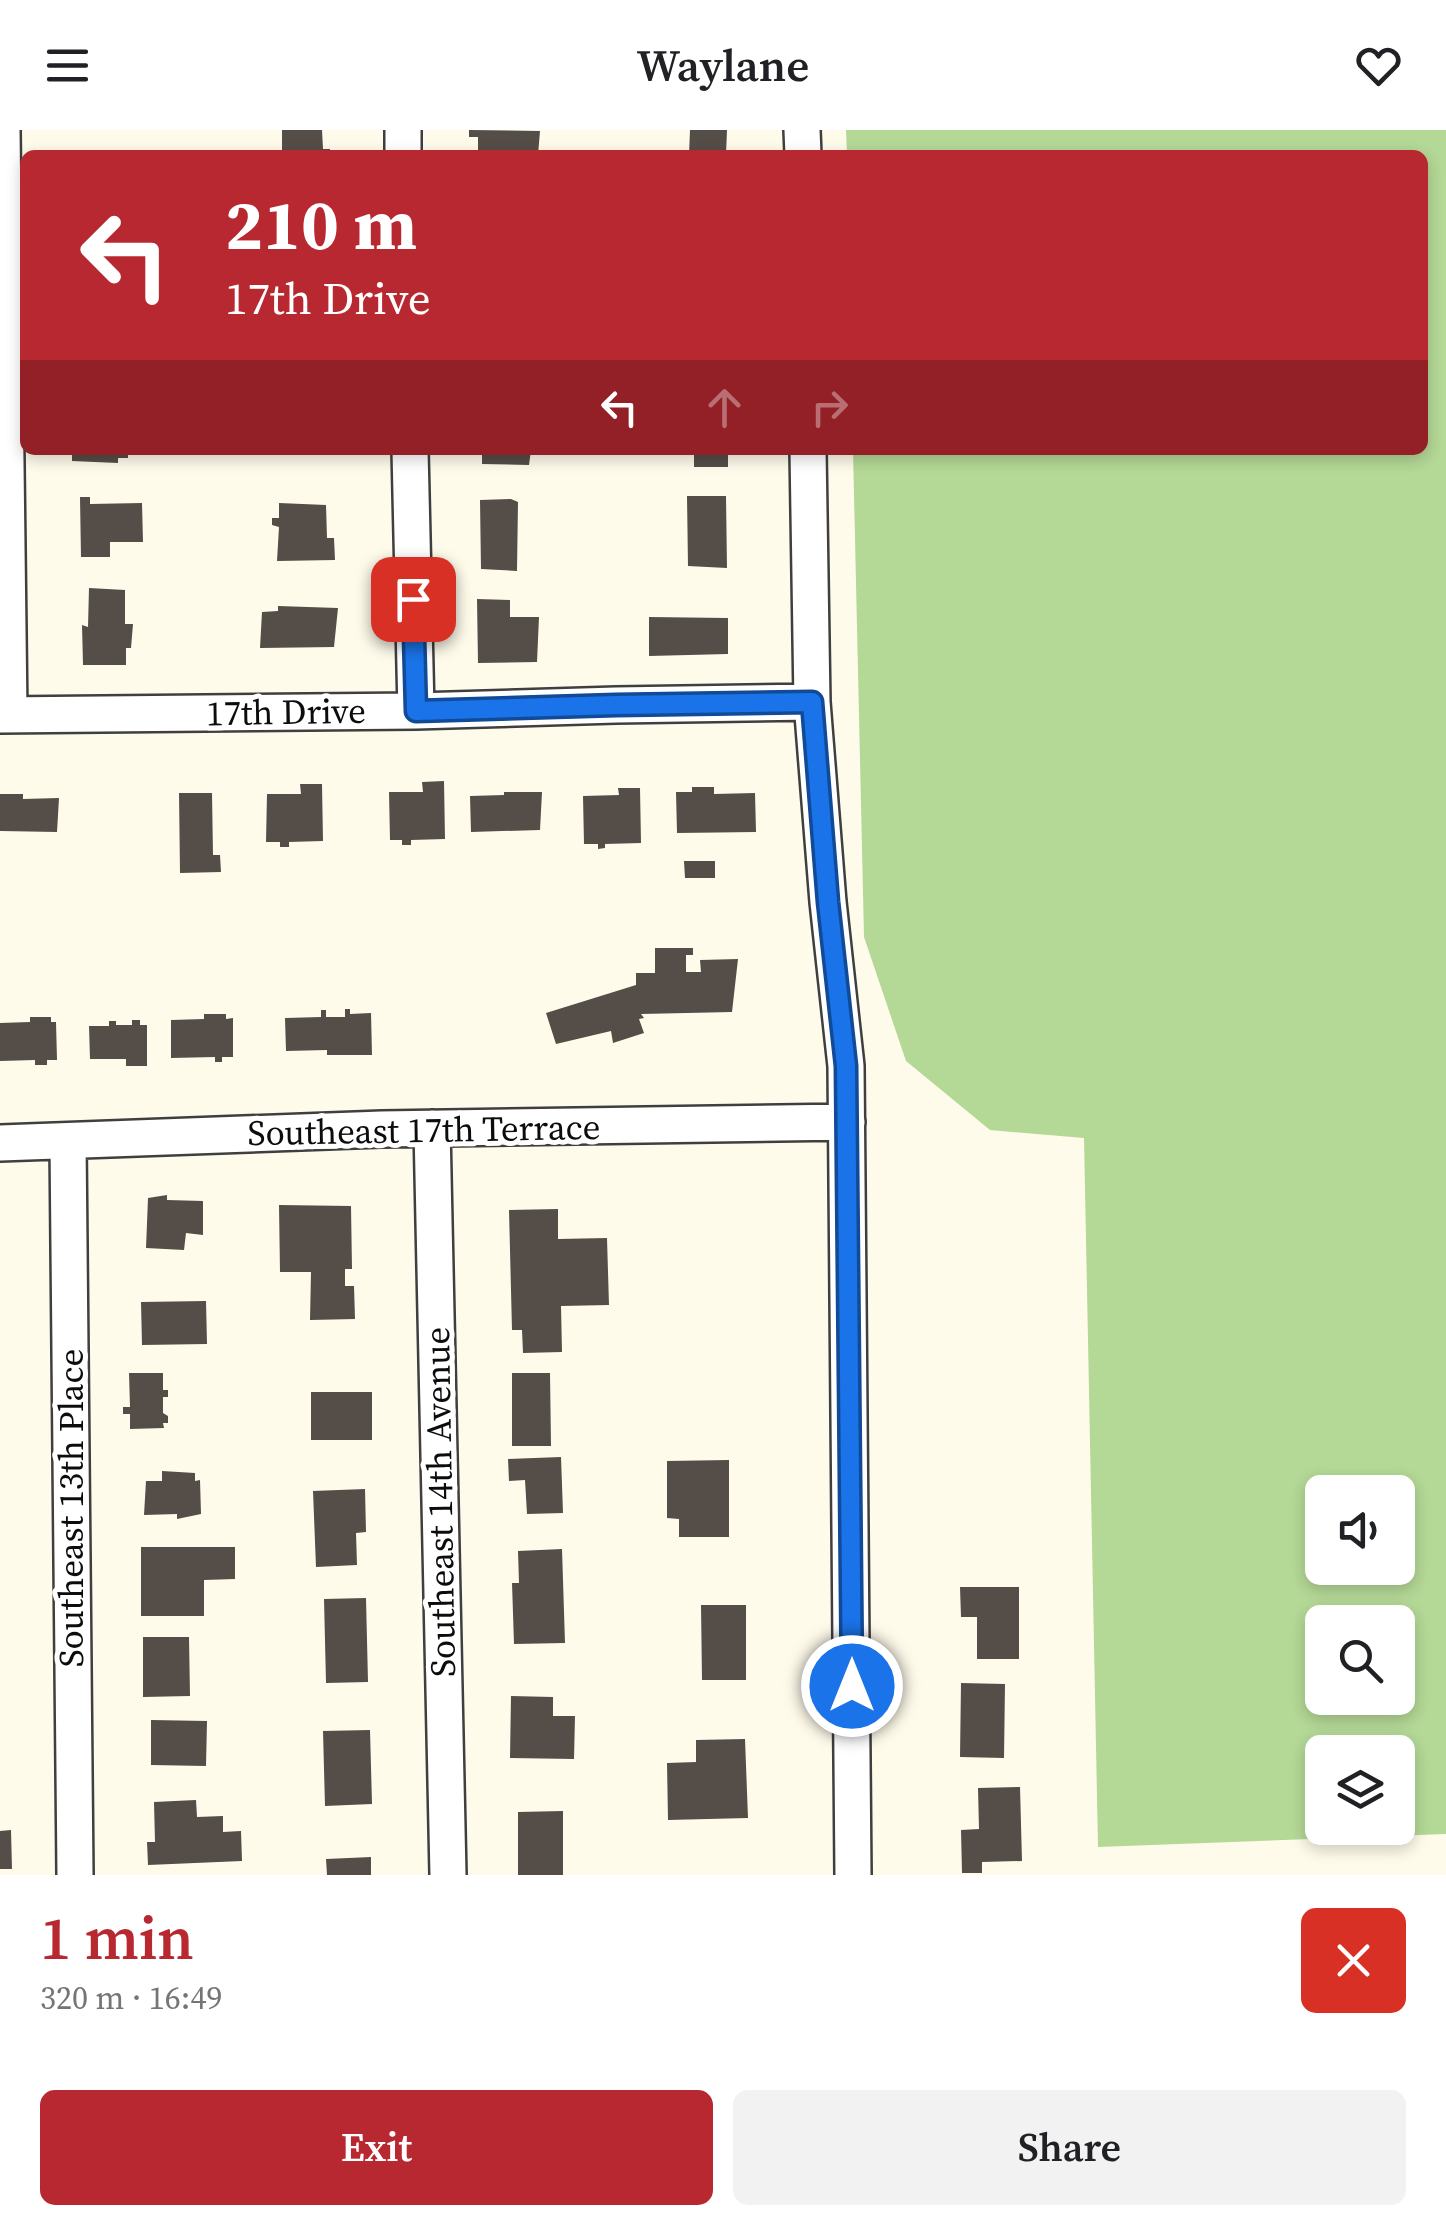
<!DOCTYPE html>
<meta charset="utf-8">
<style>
body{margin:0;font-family:"Source Serif 4",serif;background:#f2f2f2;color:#202124;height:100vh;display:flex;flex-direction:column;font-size:38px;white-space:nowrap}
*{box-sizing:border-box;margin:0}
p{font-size:32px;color:#757577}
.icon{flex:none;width:55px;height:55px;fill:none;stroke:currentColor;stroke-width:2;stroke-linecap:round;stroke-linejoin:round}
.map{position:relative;height:1745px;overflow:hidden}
.details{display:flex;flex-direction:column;background:#fff;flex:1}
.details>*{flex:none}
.hud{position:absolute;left:20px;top:20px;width:1408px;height:305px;border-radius:15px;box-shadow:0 5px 15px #0003;background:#b82830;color:#fff;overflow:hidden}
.controls{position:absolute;left:1305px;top:1345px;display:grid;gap:20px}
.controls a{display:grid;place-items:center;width:110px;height:110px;border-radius:15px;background:#fff;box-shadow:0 5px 15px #0003;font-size:50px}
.pin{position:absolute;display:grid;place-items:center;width:85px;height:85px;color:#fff;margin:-42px;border-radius:20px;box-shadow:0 5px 15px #0006}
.me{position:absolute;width:110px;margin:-55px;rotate:0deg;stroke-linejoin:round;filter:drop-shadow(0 0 8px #0008)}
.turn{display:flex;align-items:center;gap:35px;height:210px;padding:0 40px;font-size:45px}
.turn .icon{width:130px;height:130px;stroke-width:2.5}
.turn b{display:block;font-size:70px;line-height:85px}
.lanes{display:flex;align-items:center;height:95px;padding:0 40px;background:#0003;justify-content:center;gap:50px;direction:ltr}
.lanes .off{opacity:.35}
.round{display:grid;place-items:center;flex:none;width:105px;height:105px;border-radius:15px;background:#f2f2f2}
.summary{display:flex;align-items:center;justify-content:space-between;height:170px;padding:0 40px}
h1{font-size:60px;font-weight:600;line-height:75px;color:#b82830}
.cta{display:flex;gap:20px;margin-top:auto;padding:20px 40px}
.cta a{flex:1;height:115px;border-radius:15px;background:#b82830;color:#fff;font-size:40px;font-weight:600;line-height:115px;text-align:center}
.cta a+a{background:#f2f2f2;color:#202124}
header{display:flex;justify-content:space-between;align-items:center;height:130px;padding:0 40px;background:#fff;font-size:45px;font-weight:600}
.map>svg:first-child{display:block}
.forest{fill:#b4d896;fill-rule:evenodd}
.building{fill:#544d48}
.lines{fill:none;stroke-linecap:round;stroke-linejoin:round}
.minor-casing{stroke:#3f3f3f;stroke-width:40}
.minor{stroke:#fff;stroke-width:35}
.route-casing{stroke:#114b97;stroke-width:25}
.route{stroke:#1a73e8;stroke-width:18}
.labels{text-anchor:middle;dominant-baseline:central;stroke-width:10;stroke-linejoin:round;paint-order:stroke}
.street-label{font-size:35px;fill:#0c0c0c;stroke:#fff}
</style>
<header><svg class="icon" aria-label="menu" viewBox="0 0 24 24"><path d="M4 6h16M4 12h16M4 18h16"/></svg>Waylane<svg class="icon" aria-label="heart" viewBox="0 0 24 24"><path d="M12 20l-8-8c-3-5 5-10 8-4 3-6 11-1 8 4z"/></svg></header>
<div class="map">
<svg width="1446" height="1745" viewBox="0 0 1446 1745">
<rect width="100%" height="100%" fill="#fffbeb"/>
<path class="forest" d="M846,0H1446V1704L1098,1717L1084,1008L990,1000L906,931L864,807L853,320H1422V25H847ZM1322,1362H1398V1438H1322ZM1322,1492H1398V1568H1322ZM1322,1622H1398V1698H1322Z"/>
<path class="building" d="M282,0H322L323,19H330V25H282Z
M469,0L540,1L538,25H478V7H469Z
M690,0H727L726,25H689Z
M72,320H128V328H118V333L72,331Z
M482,320H531L529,335L482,334Z
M694,320H728V337H694Z
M687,366H726L727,438L688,436Z
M80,367H90V374L142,373L143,412H110V427H81Z
M511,369L518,372L517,441L481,439L480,370Z
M279,373L326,375L327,408H334L335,430L277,431L279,397L272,395V388H279Z
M89,458L125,460V494H133L131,518H126V535H83L82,495L88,497Z
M477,469L510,470V487H539L537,532L478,533Z
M278,476L338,478L334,517L260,518L262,482L278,481Z
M649,487L728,488V524L649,526Z
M444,651L445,709L411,710V715H402V710H390L389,662H423L422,652Z
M300,654H322L323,711L289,712V717H280V712H266L267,664H301Z
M692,657H714V664L755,663L756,702L677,703L676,662H692Z
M618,658H640L641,713L605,714V718L598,719V714H584L583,666L619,665Z
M504,662H542L540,700L471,702L470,666L504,665Z
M179,663H212L213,725H220L221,742L180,743Z
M0,664H23V669L59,668L57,702L0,701Z
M684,731H715V748H685Z
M655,818H693V825H686V842H701L700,830L738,829L732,882L641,884L644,888L639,889L644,903L613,913L611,901L556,914L546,883L636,855V843H655Z
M345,879H350V884L371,883L372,925H327V920L286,921L285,888L321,887V880H326V887H345Z
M204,884H226V889L233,888V927H222V932H215V927L171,928V890L204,889Z
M30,887H51V892H56L57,930H47V935H35V930L0,931V893L30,892Z
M132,890H140V895H147V936H126V929H90L89,896H109V891H116V895H132Z
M167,1065V1070L203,1071V1105L186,1103L184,1120L146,1118L148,1068Z
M279,1075L351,1076L352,1139H345V1156H354L355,1189L310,1190L311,1142H280Z
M558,1079V1109L607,1108L609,1175L561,1176L562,1222L523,1223L522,1200H512L509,1080Z
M206,1171L207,1214L142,1215L141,1172Z
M129,1243H163V1260H168V1267H163V1283L168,1286V1293H163L164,1298L130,1299V1284H123V1277H130Z
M512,1243H550L551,1316H512Z
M311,1262H372V1310H311Z
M561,1327L563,1383L527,1384L525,1350L509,1351L508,1329Z
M729,1330V1407H679V1389L667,1388V1331Z
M162,1341L195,1343V1351L200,1350L201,1384L177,1389V1384L144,1385L146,1351H162Z
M365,1359L366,1402L356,1403L357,1435L316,1437L313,1361Z
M141,1417H235V1449L204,1450V1486H141Z
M562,1419L565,1513L514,1514L512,1453H519L518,1421Z
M960,1457H1019V1529H977V1487H961Z
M366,1468L368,1552L326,1553L324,1469Z
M701,1475H746V1550H702Z
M143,1507H189L190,1566L143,1567Z
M961,1553L1005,1554L1004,1628L960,1627Z
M511,1566L553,1567V1586H575L574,1629L510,1628Z
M151,1590L207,1591L206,1636L151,1635Z
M370,1600L372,1674L325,1676L323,1601Z
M745,1609L748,1688L668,1690L667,1633L696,1632V1610Z
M1020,1657L1022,1731L982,1732V1743H962L961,1700L979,1699L978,1658Z
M196,1670L197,1687L223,1686V1702L241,1701L242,1731L148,1735L147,1712H155L154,1672Z
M563,1681V1745H518V1682Z
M11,1700L12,1739H0V1701Z
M371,1727V1745H327L326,1729Z"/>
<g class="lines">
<g class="minor-casing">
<path id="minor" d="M2,0L9,585
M403,0V25
M802,0L803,25
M410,320L416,581
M808,320L812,572L828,772L846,936L853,1745
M0,585L416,581L616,575L812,572
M432,998L448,1745
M68,1011L75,1745
M0,1013L382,999L847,992"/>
</g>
<use href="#minor" class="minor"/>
</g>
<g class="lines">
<g class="route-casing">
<path id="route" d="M413,469L416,581L616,575L812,572L828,772L846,936L852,1556"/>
</g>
<use href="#route" class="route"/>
</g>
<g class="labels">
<g class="street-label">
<text transform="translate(286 582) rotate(-1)">17th Drive</text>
<text transform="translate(424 1000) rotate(-1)">Southeast 17th Terrace</text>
<text transform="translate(440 1372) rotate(-91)">Southeast 14th Avenue</text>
<text transform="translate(71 1378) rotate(-90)">Southeast 13th Place</text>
</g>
</g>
</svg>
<div class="controls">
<a><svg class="icon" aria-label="sound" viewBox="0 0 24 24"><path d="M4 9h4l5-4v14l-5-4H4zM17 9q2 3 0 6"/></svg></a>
<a><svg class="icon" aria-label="search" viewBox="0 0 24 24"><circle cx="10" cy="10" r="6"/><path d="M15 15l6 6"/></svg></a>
<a><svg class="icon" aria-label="layers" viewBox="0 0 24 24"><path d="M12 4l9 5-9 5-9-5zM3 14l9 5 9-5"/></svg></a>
</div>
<div class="pin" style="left:413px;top:469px;background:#d93025"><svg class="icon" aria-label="arrive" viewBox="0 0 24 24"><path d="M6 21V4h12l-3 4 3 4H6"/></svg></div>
<svg class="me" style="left:852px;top:1556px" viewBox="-20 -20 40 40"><circle r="17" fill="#1a73e8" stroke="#fff" stroke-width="3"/><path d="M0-11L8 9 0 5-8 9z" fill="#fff"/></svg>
<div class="hud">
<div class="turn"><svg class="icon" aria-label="left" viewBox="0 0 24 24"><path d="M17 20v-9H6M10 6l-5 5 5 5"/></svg><div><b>210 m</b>17th Drive</div></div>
<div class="lanes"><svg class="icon" aria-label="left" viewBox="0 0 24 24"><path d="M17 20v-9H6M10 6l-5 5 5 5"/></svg><svg class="icon off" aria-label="ahead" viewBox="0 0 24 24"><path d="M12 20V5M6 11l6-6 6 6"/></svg><svg class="icon off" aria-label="right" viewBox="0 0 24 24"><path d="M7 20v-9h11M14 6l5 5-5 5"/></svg></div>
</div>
</div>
<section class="details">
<div class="summary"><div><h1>1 min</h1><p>320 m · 16:49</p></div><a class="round" style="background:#d93025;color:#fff"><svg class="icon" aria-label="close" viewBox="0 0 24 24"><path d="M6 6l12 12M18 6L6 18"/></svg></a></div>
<div class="cta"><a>Exit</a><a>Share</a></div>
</section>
